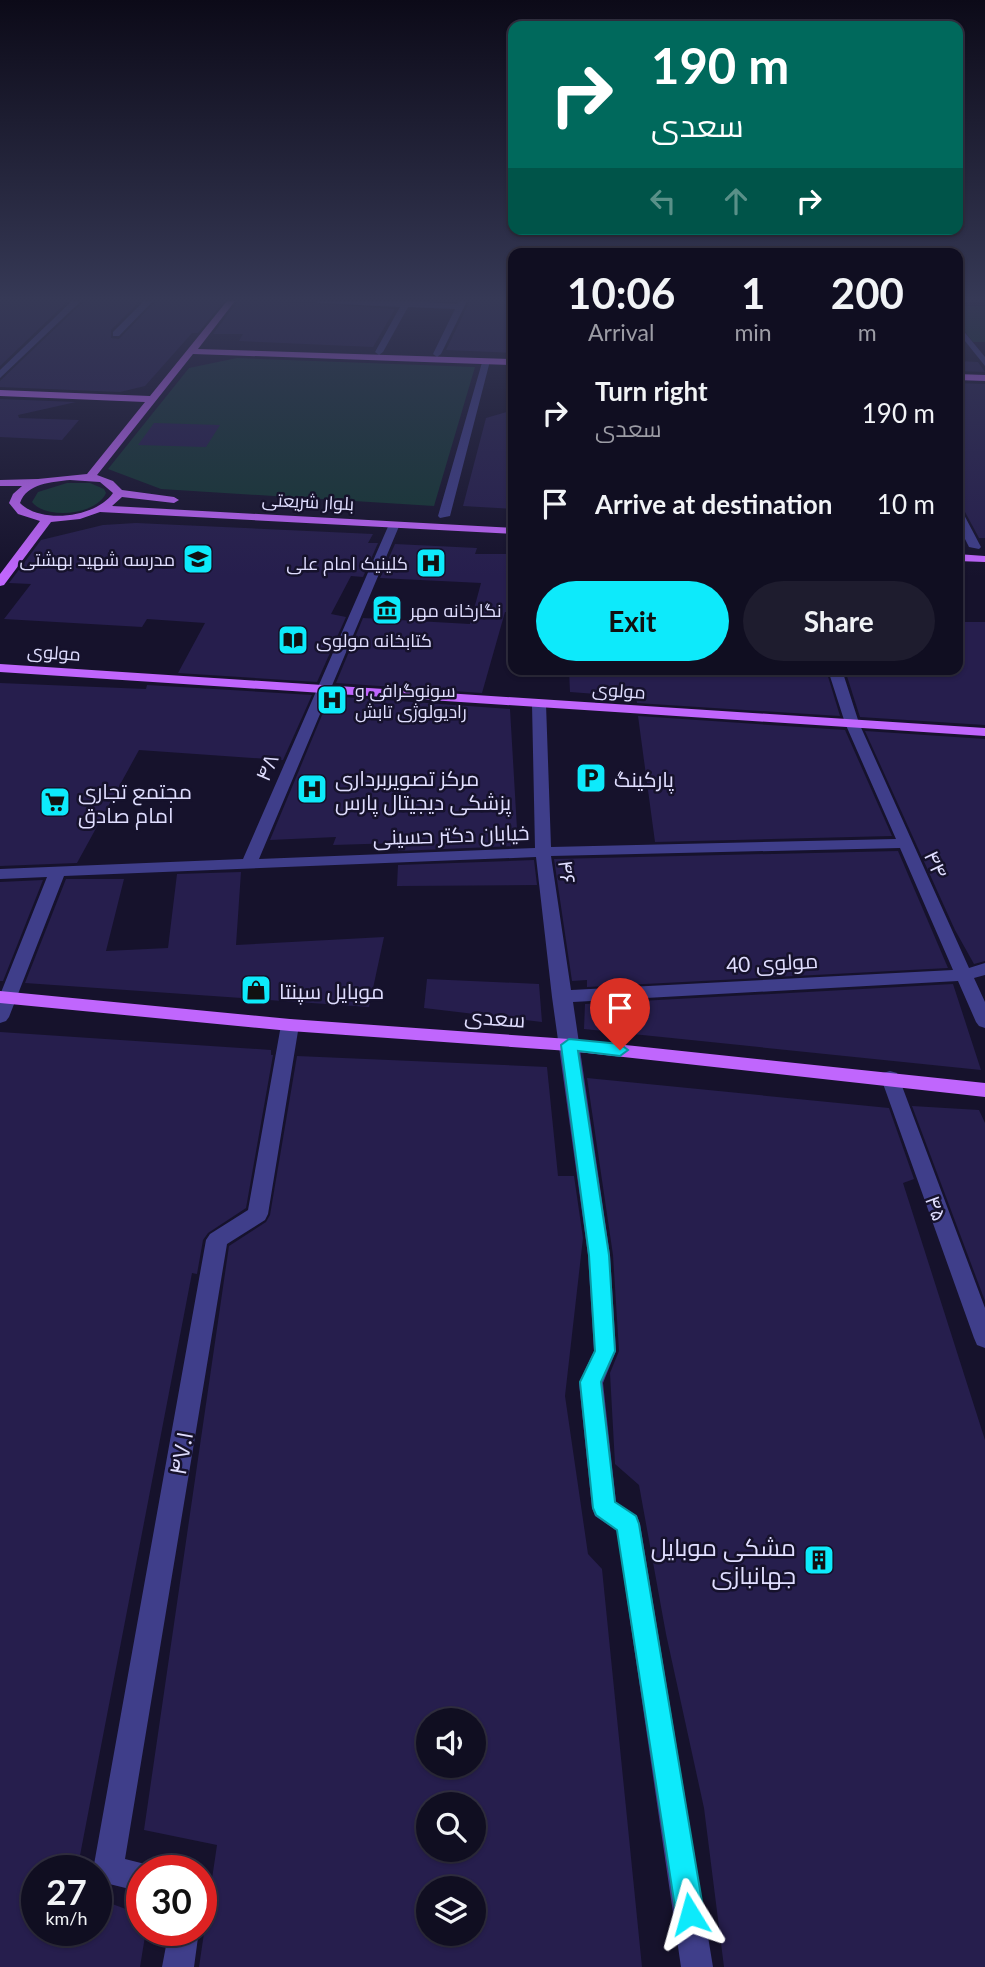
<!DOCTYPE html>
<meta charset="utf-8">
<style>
body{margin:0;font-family:Lato,Cairo,sans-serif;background:#1e1c2e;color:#f1f3f6;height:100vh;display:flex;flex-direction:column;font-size:26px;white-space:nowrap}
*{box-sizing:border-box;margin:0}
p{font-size:23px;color:#9c9ca5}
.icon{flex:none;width:38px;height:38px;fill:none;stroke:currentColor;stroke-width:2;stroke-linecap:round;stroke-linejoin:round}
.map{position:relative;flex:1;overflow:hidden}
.drawer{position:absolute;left:508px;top:248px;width:455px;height:427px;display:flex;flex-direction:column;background:#100e21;border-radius:14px;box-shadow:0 2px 5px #0004,0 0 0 2px #302e3f}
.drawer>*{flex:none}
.top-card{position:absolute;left:508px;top:21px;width:455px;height:214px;border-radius:14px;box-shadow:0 2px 5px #0004,0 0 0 2px #302e3f;background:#00695c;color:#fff;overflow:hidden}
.buttons{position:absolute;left:416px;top:1708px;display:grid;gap:14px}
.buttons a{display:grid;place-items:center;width:70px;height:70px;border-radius:50%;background:#100e21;box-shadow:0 2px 5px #0004,0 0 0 2px #302e3f;font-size:35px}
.speed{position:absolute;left:21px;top:1855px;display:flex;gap:14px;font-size:35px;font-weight:700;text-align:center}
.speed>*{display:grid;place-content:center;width:91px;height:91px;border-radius:50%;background:#100e21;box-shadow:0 2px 5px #0004,0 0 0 2px #302e3f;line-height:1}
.speed small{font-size:18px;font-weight:400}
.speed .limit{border:10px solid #d22;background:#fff;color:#111}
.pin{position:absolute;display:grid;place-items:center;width:60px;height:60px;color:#fff;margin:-72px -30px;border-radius:50% 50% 50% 0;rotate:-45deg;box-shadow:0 0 7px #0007}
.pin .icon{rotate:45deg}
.me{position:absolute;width:77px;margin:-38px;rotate:352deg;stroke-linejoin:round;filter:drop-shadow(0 0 5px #0008)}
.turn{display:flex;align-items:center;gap:24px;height:147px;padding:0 28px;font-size:32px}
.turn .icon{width:91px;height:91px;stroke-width:2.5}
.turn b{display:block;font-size:49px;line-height:60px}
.lanes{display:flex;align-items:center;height:66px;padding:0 28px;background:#0003;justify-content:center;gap:35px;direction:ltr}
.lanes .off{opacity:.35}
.eta{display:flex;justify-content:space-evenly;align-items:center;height:119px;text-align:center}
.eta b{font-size:42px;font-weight:700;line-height:49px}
.cta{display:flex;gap:14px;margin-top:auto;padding:14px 28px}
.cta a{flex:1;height:80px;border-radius:42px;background:#0deafb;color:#111;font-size:28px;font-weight:700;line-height:80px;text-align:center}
.cta a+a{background:#1e1c2e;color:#f1f3f6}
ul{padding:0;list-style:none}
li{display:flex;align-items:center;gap:21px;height:91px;padding:0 28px}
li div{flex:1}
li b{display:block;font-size:26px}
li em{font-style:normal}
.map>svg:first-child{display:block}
.green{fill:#153634}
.building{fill:#261e4d;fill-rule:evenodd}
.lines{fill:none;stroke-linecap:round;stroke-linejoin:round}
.minor{fill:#3f3e8a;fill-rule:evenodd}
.major{fill:#c066fd;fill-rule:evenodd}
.route{fill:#0deafb;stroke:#0898a3;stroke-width:2}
.labels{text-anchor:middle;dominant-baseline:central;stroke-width:5;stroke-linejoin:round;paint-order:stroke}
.far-street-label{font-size:18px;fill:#e0deff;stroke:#16122c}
.far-poi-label{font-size:18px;fill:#e0deff;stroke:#16122c;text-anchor:start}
.street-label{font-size:21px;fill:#e0deff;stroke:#16122c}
.poi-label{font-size:21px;fill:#e0deff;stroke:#16122c;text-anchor:start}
.near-street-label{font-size:24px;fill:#e0deff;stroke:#16122c}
.near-poi-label{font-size:24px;fill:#e0deff;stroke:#16122c;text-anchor:end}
</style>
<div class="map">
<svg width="985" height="1967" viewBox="0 0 985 1967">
<rect width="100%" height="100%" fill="#16122c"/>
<path class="green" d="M957,306H985V342H973L957,321Z
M237,358L475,367L434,506L161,489L108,469L189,368Z
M67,483H90L104,489L106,493C97,515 46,520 32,502L38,492Z"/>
<path class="building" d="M0,301H68L0,366Z
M84,301H140L111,330V338L119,339L156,301H224L198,333H192L145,386L120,392L0,387V381Z
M238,301L313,303L395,309L373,347L239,341L243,334H213Z
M470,301H513V353L446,350Z
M957,361L978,362L985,372L957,371Z
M957,383L985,384V538H979L964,510L957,506Z
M0,399L76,402L18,415L19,418L79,420L62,440L0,437Z
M513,410V509L463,506L486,418Z
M154,423L220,425L206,447L138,445Z
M136,523L373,534L368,543H378L363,577L351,576L331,614L346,617L317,682L178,673L205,623L147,619L142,627L4,619L31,584L9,583L41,540L103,525Z
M395,544L477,548L475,554H513V613L505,612L482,693L336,683L363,618L470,624L481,583L380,578Z
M957,622H985V725L860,717L845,670H957Z
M569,670H826L840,716L637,703L636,697L570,692Z
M0,683L146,689L147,685L312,695L283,760L139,750L77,863L0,866Z
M330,696L510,709L518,846L398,851V843L333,845L336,837L270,840Z
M638,716L845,730L892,836L655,842Z
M865,731L985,739V961L974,964L955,930Z
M898,851L948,968L587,987V980L572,981L554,859Z
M534,860L537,885L397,886L398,865Z
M241,872L236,945L384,937L369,1007L25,983L66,879H124L106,951L168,948L177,874Z
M43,880L3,981H0V882Z
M427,979L539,984L542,1022L424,1008Z
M953,984L981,1070L584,1029L585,1004Z
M0,1032L271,1050V1055H273L246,1208L208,1233L203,1240L197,1274L192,1273L77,1871H37V1930H96V1898L142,1915V1930H146L140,1967H0Z
M297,1056L547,1067L558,1176H574L583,1238L565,1396L588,1554L602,1569L642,1967H199L217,1845L144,1830L229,1246L266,1222L270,1215ZM429,1720H474V1766H429ZM429,1804H474V1850H429ZM429,1888H474V1934H429Z
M587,1078L889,1108L914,1179L903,1183L985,1440V1967H724L704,1808L666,1634L639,1485L615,1464L610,1373L619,1351L613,1255Z
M912,1106L979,1110L985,1123V1301Z"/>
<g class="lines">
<path class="minor" d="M72,301H81L0,378V370Z
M144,301H153L119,336H113V332Z
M314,301H411L457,304L459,301H467L441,354L437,357L433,354L455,309L408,307L383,352L379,355L375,352L400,307L318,303Z
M957,323L985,357V366L957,331Z
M483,359L490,361L450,516L440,518L438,516Z
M957,508L962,511L981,547L979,549L969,547L957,523Z
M390,522L400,524L259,859L535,848L532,704L539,700L546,704L551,847L896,839L845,723L828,670H842L859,723L969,968L985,963V975L974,978L985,1002V1028L979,1026L976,1022L958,981L573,1002L610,1255L616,1351L603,1383L616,1502L637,1516L640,1524L713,1967H681L617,1531L595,1516L592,1508L579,1383L594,1351L588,1255L552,997L536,857L64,876L9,1017L6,1021L0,1023V995L47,877L0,879V869L243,859ZM900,848L953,970L571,990L551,856Z
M290,1019L296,1021L299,1025L268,1214L265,1220L227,1244L125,1859L153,1866L154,1871H142V1892L97,1881L96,1871L93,1870L206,1240L210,1234L248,1210L281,1025L284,1021Z
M890,1071L897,1073L899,1078L985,1308V1348L977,1345L974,1338L881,1078L883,1073Z
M169,1930H199L194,1967H162Z"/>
<path class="major" d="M227,301H235L198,349L513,359V365L193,354L97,475L113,481L122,490L174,497L179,500L174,503L122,497L112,506L513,528V534L100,512L80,519L51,522L4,585L0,586V574L40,521L18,514L9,503L13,494L22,486H0V480L38,479L87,474L145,402L0,396V390L150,396ZM70,480L100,482L113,493C96,518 40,524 20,503C27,483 52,482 70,480Z
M957,374L985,375V381L957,380Z
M957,554L985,556V562L957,561Z
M0,664L985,728V736L0,672Z
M0,991L290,1019L569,1039L985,1083V1097L569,1051L290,1031L0,1003Z"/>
</g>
<linearGradient id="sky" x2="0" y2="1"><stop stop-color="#0c0a18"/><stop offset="0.52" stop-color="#363956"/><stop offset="1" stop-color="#363956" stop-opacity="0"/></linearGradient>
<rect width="985" height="576" fill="url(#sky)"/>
<path class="route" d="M569,1039L620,1044L628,1050L620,1056L578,1051L609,1255L615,1351L601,1382L615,1502L636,1516L639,1524L704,1914L700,1924L690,1928L680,1924L676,1914L617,1530L596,1515L593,1508L580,1382L595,1351L589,1255L561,1045Z"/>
<defs>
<g id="school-square" transform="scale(1.575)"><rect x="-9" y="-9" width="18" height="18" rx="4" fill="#0deafb" stroke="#16122c"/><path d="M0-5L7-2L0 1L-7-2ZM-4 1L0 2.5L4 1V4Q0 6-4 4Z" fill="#111"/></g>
<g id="hospital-square" transform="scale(1.575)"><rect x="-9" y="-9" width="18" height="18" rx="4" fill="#0deafb" stroke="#16122c"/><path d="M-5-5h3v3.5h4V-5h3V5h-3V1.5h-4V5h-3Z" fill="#111"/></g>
<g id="museum-square" transform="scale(1.575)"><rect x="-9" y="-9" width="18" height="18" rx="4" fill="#0deafb" stroke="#16122c"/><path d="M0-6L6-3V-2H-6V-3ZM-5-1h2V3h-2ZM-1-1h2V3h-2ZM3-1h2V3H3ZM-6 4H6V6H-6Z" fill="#111"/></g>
<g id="library-square" transform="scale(1.575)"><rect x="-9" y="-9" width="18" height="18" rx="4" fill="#0deafb" stroke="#16122c"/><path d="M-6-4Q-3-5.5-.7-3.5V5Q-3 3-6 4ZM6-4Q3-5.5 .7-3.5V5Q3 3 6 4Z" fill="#111"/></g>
<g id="parking-square" transform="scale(1.575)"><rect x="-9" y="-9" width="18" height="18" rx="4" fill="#0deafb" stroke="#16122c"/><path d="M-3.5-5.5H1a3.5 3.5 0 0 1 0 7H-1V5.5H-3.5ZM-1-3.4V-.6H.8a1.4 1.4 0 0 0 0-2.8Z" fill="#111"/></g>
<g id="supermarket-square" transform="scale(1.575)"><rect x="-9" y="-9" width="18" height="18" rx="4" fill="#0deafb" stroke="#16122c"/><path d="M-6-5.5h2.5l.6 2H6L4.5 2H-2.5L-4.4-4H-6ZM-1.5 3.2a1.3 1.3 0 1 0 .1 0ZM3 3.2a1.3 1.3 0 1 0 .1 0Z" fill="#111"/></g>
<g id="shop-square" transform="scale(1.575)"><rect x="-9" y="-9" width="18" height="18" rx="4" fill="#0deafb" stroke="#16122c"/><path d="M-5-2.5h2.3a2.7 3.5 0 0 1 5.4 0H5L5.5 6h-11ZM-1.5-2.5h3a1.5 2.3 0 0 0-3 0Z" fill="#111"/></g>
<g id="building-square" transform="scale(1.575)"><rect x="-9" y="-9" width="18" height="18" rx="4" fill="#0deafb" stroke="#16122c"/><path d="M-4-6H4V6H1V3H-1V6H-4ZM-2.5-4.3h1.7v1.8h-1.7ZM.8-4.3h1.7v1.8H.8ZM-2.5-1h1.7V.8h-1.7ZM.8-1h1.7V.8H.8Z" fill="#111"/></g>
</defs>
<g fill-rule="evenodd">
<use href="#school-square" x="198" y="559"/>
<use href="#hospital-square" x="431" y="563"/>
<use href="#museum-square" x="387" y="610"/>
<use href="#library-square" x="293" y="640"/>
<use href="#hospital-square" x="332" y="700"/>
<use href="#parking-square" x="591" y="778"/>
<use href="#hospital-square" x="312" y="789"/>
<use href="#supermarket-square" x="55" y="802"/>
<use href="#shop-square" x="256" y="990"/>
<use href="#building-square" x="819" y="1560"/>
</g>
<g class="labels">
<g class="far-street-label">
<text transform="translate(308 501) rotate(3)">بلوار شریعتی</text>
<text transform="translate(54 652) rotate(4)">مولوی</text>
<text transform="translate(619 690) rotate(4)">مولوی</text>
</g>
<g class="far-poi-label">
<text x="175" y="559" text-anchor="end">مدرسه شهید بهشتی</text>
<text x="408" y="563" text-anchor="end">کلینیک امام علی</text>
<text x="410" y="610">نگارخانه مهر</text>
<text x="316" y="640">کتابخانه مولوی</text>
<text x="355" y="690">سونوگرافی و<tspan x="355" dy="21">رادیولوژی تابش</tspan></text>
</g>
<g class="street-label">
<text transform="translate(266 767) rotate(-67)">۴۸</text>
<text transform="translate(451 834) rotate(-2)">خیابان دکتر حسینی</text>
<text transform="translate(937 864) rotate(65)">۴۴</text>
<text transform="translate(568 872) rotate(83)">۴۶</text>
<text transform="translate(772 962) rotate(-3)">مولوی 40</text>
<text transform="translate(495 1017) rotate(4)">سعدی</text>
<text transform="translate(937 1208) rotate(70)">۴۵</text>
</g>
<g class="poi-label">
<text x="335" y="777">مرکز تصویربرداری<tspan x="335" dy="24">پزشکی دیجیتال پارس</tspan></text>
<text x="614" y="778">پارکینگ</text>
<text x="78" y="790">مجتمع تجاری<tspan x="78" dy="24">امام صادق</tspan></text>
<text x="279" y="990">موبایل سپنتا</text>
</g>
<g class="near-street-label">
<text transform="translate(180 1453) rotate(-80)">۴۷.۱</text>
</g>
<g class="near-poi-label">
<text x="796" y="1546">مشکی موبایل<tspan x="796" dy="28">جهانبازی</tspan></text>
</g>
</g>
</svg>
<div class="buttons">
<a><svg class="icon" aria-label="sound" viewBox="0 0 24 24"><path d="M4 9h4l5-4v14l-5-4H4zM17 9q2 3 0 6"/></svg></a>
<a><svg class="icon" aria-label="search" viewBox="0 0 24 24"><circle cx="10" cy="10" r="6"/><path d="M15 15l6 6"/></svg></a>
<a><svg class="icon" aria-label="layers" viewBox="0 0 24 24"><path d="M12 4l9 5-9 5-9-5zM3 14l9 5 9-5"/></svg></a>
</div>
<div class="speed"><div>27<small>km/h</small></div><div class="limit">30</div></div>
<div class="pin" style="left:620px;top:1050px;background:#d93025"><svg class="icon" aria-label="arrive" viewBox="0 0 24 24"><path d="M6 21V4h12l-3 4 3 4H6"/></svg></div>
<svg class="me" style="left:690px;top:1914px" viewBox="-20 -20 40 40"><path d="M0-17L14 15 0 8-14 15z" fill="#0deafb" stroke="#fff" stroke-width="4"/></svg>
<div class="top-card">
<div class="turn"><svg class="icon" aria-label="right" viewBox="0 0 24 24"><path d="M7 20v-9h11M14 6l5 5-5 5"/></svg><div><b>190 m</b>سعدی</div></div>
<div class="lanes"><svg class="icon off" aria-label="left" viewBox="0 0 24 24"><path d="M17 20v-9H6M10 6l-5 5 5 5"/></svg><svg class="icon off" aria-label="ahead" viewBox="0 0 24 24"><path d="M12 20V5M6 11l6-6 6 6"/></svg><svg class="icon" aria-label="right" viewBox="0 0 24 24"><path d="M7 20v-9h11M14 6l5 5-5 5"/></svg></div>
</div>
<section class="drawer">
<div class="eta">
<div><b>10:06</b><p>Arrival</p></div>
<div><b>1</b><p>min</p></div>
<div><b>200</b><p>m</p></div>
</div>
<ul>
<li><svg class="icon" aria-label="right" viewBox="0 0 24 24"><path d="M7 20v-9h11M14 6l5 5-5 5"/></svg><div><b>Turn right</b><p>سعدی</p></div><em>190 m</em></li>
<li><svg class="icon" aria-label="arrive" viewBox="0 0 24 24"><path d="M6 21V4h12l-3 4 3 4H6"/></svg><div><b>Arrive at destination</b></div><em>10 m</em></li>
</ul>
<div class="cta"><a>Exit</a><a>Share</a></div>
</section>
</div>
